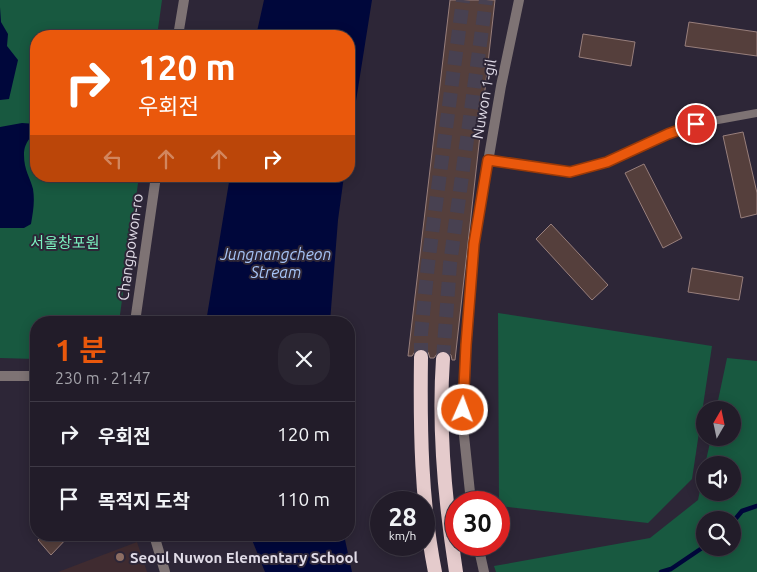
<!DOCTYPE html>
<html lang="ko">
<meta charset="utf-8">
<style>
body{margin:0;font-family:Ubuntu,"Noto Sans KR",sans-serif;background:#2a2531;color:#f1f3f6;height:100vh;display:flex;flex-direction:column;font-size:19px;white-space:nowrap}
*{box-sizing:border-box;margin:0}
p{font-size:16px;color:#a2a1a8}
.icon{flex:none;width:28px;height:28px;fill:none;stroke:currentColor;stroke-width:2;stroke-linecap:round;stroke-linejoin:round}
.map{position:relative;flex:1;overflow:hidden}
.details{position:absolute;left:30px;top:316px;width:325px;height:225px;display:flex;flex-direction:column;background:#221c29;border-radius:20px;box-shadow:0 2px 12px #0003,0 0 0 1px #3f3a46}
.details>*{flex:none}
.guide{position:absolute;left:30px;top:30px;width:325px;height:152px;border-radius:20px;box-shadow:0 2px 12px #0003,0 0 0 1px #3f3a46;background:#ea580c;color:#fff;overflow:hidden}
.needle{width:32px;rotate:9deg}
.buttons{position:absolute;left:696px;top:401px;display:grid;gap:10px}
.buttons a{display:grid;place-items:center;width:45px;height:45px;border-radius:50%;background:#221c29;box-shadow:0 2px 12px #0003,0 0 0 1px #3f3a46;font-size:25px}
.speed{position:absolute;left:370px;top:491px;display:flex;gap:10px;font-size:25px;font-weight:700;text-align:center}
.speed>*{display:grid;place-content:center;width:65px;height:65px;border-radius:50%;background:#221c29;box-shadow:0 2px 12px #0003,0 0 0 1px #3f3a46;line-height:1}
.speed small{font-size:12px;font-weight:400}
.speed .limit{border:8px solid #d22;background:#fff;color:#111}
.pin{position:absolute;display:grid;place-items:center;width:42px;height:42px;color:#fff;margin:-21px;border:2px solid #fff;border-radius:50%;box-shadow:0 1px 5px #0007}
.me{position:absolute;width:55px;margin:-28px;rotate:2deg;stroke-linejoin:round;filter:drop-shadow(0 0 4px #0008)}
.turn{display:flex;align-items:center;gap:18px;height:105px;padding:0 25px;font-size:22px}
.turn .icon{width:65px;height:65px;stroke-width:2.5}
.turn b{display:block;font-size:35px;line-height:42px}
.lanes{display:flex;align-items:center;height:48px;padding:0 25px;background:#0003;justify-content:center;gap:25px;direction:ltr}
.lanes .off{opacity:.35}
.round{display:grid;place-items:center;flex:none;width:52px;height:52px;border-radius:20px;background:#2a2531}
.summary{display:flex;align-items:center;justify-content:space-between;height:85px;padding:0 25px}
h1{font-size:30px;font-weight:600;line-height:38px;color:#ea580c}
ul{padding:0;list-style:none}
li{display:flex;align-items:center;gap:15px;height:65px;padding:0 25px;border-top:1px solid #3f3a46}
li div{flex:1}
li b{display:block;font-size:19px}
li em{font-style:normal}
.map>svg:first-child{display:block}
.education{fill:#3f2b30}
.green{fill:#185940;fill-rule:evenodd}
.water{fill:#00073b}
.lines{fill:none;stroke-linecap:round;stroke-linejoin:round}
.stream{stroke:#00073b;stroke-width:4.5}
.building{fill:#553f3c;stroke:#987f7c}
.trunk-tunnel{stroke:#484151;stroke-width:14;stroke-dasharray:14 7;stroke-linecap:butt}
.service{stroke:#7e7374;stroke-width:8}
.minor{stroke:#7e7374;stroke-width:10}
.tertiary{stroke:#7e7374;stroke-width:10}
.trunk{stroke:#e5cbcc;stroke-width:14}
.route-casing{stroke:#983908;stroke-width:12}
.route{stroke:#ea580c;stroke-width:9}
.education-dot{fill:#8d6e63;stroke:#2d2637;stroke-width:2}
.labels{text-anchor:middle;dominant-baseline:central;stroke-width:4;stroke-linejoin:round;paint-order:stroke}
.street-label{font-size:15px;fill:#e0dbe7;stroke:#2d2637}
.park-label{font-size:15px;fill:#7cf3c0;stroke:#2d2637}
.poi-label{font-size:15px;font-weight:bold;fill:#e0dbe7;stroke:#2d2637;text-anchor:start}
.water-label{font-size:16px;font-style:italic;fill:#a7c4f7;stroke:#2d2637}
</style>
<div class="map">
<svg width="757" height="572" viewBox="0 0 757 572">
<rect width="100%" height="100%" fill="#2d2637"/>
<path class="education" d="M137,542L147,572H58Z"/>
<path class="green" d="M0,0H162L157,36H36V176H139L119,322H36V359L0,358Z
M498,313L712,346L692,479L648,523L499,506Z
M727,358L757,361V572H496L494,566L650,538L698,500L705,466V492H732V465H705L711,438H732V410H716ZM705,520H732V548H705Z"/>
<path class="water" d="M264,0H372L349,145V36H256Z
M0,7L1,22L8,34L7,46L18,60L9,99L0,100Z
M22,123L36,124C33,139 24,140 24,155C24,170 30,177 33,189C35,202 33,212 31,224L24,228H0V127Z
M230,176H344L338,220L330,322H206Z
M250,535H344L352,572H265Z"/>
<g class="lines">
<path class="stream" d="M732,523L742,511L757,506
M661,572L671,569L705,546"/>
</g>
<path class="building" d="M450,0H495L455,360H452L451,355L444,350L439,351L434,358H430L428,352L422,348L416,350L412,356H408Z
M689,22L757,32V56L685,46Z
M583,34L635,42L631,66L579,57Z
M743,132L757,193V214L741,218L723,136Z
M644,164L682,238L663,248L625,173Z
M551,224L608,285L592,300L536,239Z
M692,268L743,277L739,300L688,292Z
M43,535H70L51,555L38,540Z"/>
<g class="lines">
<path class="trunk-tunnel" d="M421,357V334L428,264L463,0
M443,359L450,264L486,0"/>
<path class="service" d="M488,160L570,172L607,162L667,133L696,124L757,113"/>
<path class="minor" d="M0,376H36
M471,502L463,426L465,362L474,244L501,86L519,0
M478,545L484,572"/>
<path class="tertiary" d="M178,36L184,0
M135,322L156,176
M154,535L165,572"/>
<path class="trunk" d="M421,357C420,429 421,502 435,572
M443,359C438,430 445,502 456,572"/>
</g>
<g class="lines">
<g class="route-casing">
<path id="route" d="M463,410L466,345L474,244L488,160L570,172L607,162L668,134L696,124"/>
</g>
<use href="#route" class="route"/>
</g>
<circle class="education-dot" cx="120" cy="557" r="5"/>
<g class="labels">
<g class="street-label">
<text transform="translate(484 99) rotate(-80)">Nuwon 1-gil</text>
<text transform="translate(130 247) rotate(-82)">Changpowon-ro</text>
</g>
<g class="park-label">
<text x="65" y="242">서울창포원</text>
</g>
<g class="poi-label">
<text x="130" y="557">Seoul Nuwon Elementary School</text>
</g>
<g class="water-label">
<text x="276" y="254">Jungnangcheon<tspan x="276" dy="18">Stream</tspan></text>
</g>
</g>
</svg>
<div class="buttons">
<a><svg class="needle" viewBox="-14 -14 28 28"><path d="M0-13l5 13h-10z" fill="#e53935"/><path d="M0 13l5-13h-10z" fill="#a2a1a8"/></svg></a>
<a><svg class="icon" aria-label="sound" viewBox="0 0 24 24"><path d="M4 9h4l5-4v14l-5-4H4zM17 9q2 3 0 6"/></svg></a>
<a><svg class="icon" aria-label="search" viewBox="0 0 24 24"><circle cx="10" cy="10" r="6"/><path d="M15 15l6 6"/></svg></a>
</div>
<div class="speed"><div>28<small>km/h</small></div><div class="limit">30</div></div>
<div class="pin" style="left:696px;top:124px;background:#d93025"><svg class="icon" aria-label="arrive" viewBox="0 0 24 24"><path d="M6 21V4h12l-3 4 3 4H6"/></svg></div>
<svg class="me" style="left:463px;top:410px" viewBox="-20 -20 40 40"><circle r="17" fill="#ea580c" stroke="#fff" stroke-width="3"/><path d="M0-11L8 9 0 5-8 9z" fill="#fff"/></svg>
<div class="guide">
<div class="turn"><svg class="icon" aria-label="right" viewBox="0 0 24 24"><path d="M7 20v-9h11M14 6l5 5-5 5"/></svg><div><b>120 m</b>우회전</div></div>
<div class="lanes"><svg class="icon off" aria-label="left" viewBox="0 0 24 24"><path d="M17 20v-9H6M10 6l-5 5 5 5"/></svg><svg class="icon off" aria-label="ahead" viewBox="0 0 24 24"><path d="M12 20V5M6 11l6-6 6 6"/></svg><svg class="icon off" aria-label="ahead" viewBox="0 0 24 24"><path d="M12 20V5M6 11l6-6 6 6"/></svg><svg class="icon" aria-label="right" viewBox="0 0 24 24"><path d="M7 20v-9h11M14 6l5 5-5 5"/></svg></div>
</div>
<section class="details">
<div class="summary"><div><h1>1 분</h1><p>230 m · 21:47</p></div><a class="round"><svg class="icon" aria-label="close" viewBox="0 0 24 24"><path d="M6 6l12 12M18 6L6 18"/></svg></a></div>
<ul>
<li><svg class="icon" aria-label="right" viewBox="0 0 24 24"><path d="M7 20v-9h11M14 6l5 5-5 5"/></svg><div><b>우회전</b></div><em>120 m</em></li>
<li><svg class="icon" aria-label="arrive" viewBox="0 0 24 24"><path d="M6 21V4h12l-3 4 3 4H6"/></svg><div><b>목적지 도착</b></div><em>110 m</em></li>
</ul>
</section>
</div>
